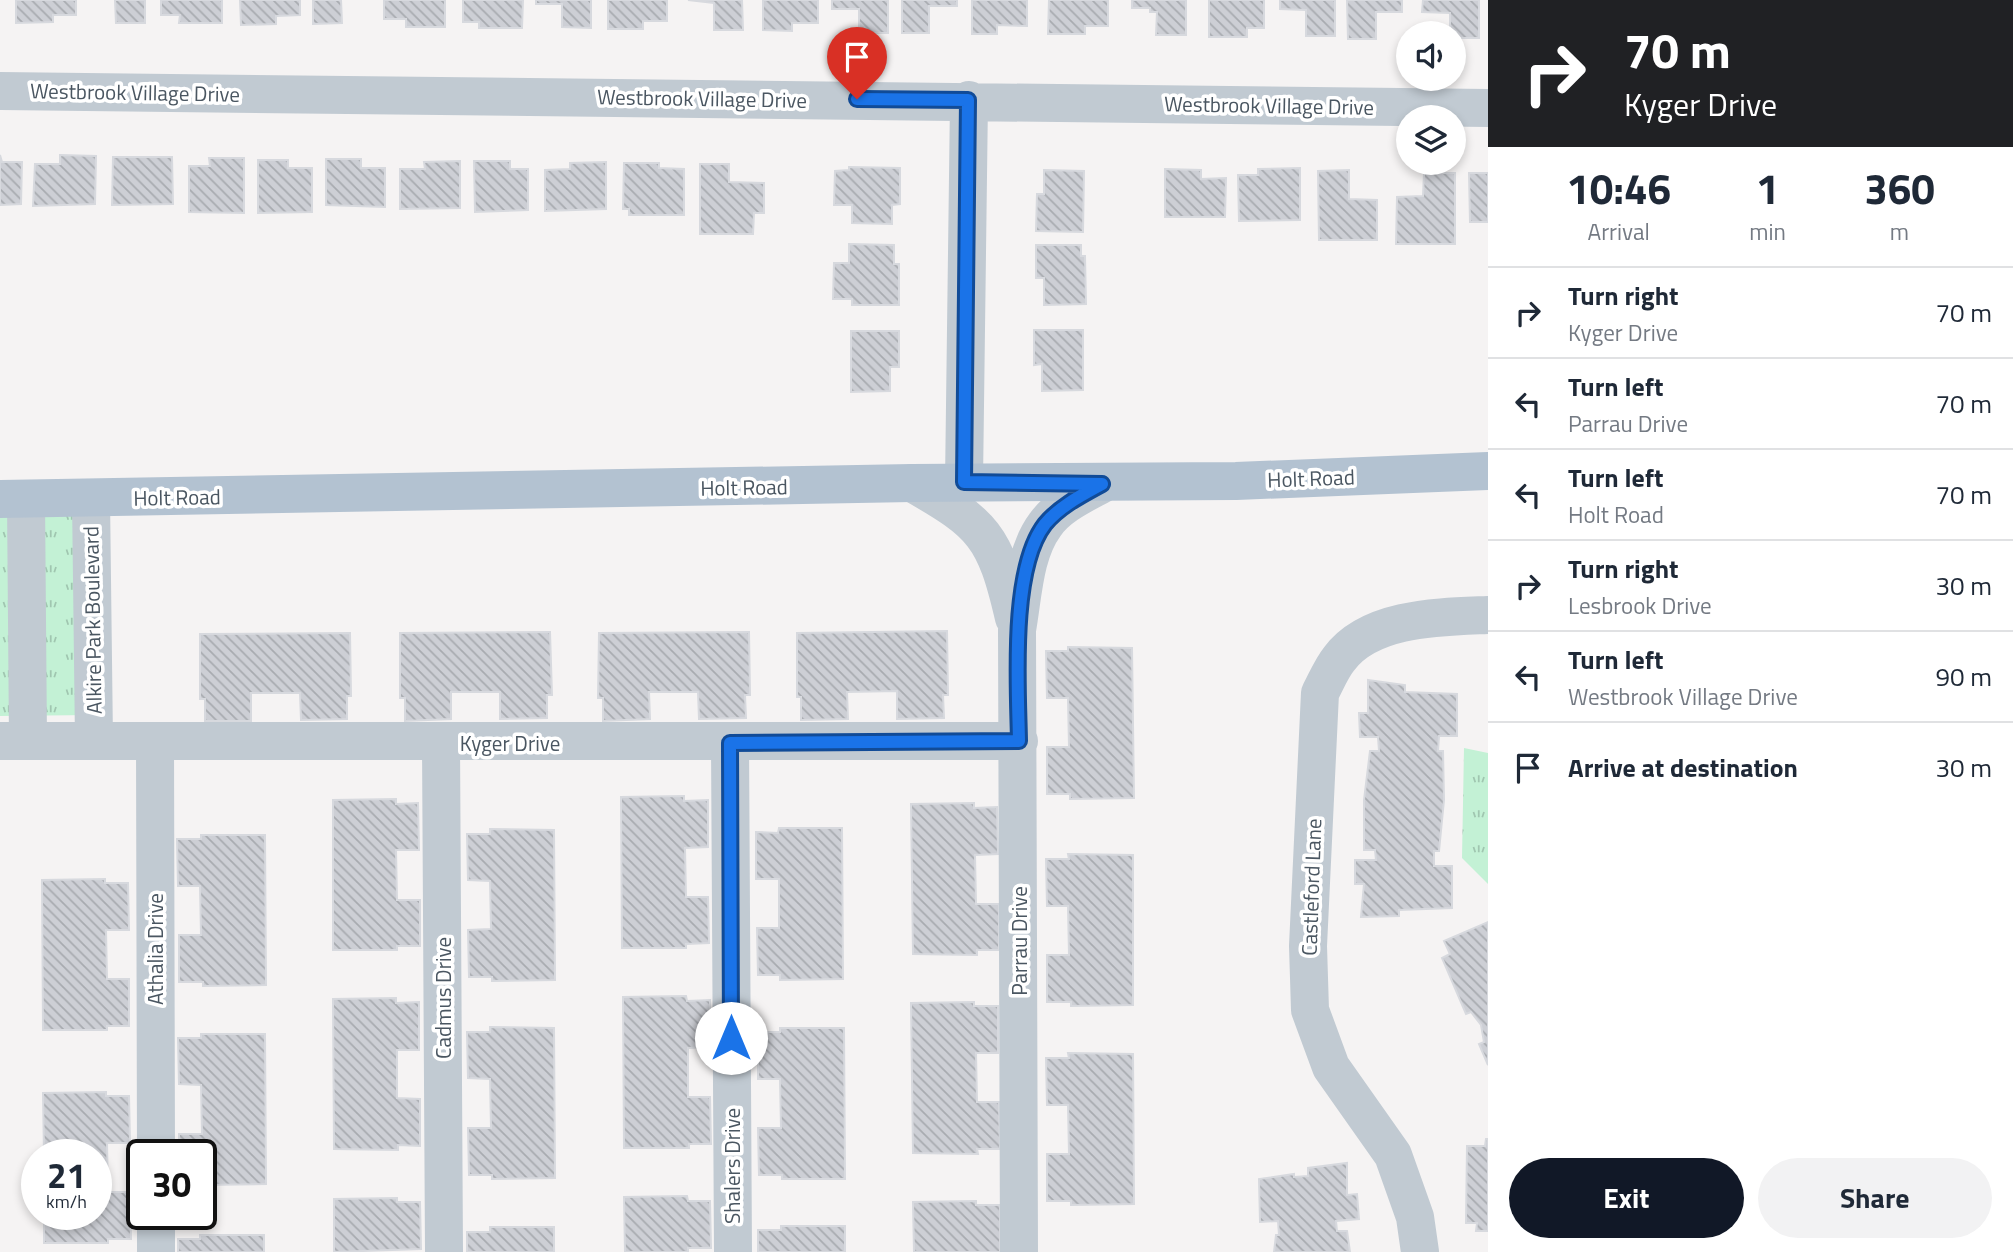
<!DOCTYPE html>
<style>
body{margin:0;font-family:"Titillium Web",sans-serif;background:#f2f2f3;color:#1f2937;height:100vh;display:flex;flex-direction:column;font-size:26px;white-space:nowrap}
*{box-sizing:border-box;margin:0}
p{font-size:23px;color:#747a83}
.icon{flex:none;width:38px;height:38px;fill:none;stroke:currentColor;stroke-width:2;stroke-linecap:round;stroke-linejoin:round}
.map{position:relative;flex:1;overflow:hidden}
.side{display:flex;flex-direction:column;background:#fff;width:525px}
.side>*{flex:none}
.banner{background:#202124;color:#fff;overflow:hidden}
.fabs{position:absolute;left:1396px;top:21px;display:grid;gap:14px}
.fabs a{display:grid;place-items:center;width:70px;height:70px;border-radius:50%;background:#fff;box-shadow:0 4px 10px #0003;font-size:35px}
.speed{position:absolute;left:21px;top:1139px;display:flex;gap:14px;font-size:35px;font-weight:700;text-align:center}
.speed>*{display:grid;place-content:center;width:91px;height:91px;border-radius:50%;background:#fff;box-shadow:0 4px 10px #0003;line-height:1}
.speed small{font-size:18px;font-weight:400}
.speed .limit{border:4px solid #111;border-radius:10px;background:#fff;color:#111}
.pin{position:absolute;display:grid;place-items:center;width:60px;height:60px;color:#fff;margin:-72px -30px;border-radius:50% 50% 50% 0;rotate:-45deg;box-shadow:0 0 7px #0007}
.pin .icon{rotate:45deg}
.me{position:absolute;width:77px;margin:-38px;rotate:0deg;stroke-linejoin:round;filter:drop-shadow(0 0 5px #0008)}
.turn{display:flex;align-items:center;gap:24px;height:147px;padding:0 21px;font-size:32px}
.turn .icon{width:91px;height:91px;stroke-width:2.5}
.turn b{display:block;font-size:49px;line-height:60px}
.eta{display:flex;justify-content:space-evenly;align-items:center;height:119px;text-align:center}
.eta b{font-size:42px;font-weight:700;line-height:49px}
.cta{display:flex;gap:14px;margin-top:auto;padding:14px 21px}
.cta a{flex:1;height:80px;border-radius:42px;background:#111827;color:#fff;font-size:28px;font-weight:700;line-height:80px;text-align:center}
.cta a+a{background:#f2f2f3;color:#1f2937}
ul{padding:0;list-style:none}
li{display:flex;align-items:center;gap:21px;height:91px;padding:0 21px;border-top:2px solid #e0e1e3}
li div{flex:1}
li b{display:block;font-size:26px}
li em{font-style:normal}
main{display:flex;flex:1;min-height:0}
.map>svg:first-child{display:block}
.grass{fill:url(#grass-tufts)}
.building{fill:url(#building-back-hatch);stroke:#d7d9de;stroke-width:2}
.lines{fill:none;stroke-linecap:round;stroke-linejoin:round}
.minor{stroke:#c1cad2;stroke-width:38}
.major{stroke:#b3c2d1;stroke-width:38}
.route-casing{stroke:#114b97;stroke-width:18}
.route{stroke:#1a73e8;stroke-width:12}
.labels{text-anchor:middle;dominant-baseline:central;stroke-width:7;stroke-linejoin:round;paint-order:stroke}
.street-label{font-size:21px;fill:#4a5661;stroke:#fff}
</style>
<main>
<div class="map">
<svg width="1488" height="1252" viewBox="0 0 1488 1252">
<defs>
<pattern id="grass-tufts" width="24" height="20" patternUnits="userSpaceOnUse" patternTransform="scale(1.75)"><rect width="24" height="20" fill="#c3f1d5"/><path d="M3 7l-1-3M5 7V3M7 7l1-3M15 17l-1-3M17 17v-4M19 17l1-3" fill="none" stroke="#a0c6b0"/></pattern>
<pattern id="building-back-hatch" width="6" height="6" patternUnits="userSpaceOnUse" patternTransform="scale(1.75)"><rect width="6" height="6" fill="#cdcfd5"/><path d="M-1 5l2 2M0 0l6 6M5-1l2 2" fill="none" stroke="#a8abb0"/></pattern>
</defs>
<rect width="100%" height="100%" fill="#f5f3f3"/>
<path class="grass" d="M91,498L93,715L0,716V499Z
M1464,748L1488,753V884L1462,858Z"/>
<path class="building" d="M16,0H76V15H53V22L16,23Z
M115,0H145V23H116Z
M161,0H222V23H179L180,15H161Z
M240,0H300V15L276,16V24L241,25Z
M313,0H341L342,23L313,24Z
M384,0H445V27H406V19H384Z
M463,0H523L522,28H479V22H463Z
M536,0H591V28L562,27V4H536Z
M608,0H667V21H643V29H608Z
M688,0H742L743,30H714V3Z
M763,0H818V23H792V31L763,30Z
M832,0H888V33H859V9H832Z
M902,0H957V6H929V33H902Z
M972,0H1027V26L997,25V34H972Z
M1049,0H1108V26H1085V34H1048Z
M1132,0H1186V35H1156L1157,12H1150V8H1132Z
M1209,0H1264V28H1247V37H1209Z
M1280,0H1335V36H1306V10L1280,9Z
M1347,0H1402V12H1376V39H1348Z
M1423,0H1479V38H1454V33H1450V13L1422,12Z
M0,155L2,162H22L21,204L0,205Z
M60,155L96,156L95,204L33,206L35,164H60Z
M113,157H172L173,204L112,205Z
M209,158H244V213L189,212V166H210Z
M326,159H361V168H385V207L326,205Z
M258,160H288V168H312V212L258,213Z
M460,161V208L400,209V169H425L424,162Z
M474,161H510V169H528V210L475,212Z
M606,162V209L545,211V170L570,169V163Z
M624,163H659V168L684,169V215H629V209H623Z
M700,164H729V182L764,183V213H754L753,234H700Z
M849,167L900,168V204L892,205V224L852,223V205H834L835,171L849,170Z
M1300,168V220L1239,221L1238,175H1258V169Z
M1165,169L1201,170V179L1226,178L1225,217H1165Z
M1044,170L1084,171L1083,232L1036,231L1037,194H1044Z
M1349,170V199L1377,200V240H1319L1318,171Z
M1424,173H1455V244H1396L1397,197L1423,196Z
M1469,173H1488V222H1470Z
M849,244L894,245V264H899V305H852V299H833L834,263H849Z
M1036,245H1081V256H1085L1086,304L1044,305V278H1036Z
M1034,330H1083V390L1042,391V364L1034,365Z
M851,331H899V367H890V391L851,392Z
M947,631L948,695H943L944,718L897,719V691L847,692L848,719L801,720V697H797V633Z
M550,632L552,695H547V718L500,719V692H451V719L405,721V698H400V633Z
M749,632L750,695H745L746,718L699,719L698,692H649L650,719L603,721V698H598L599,633Z
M350,633L351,696H347V719L301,720L300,693H251V721H205V699H200V634Z
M1068,647L1132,648L1134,798L1070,799V794H1047V747H1069L1068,698H1047L1046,651H1068Z
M1368,680L1405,685V692L1457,694V736H1439L1438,751H1443L1444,800L1439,851H1434V866H1452V908L1399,910V916L1361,917L1364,884H1355V860H1376L1375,850H1364V800L1370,751H1379L1378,737H1360L1359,713H1368Z
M684,796V801L708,800V847L685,848L686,897H708L709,943L686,944V948H622L621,797Z
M396,799V804L418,803L419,850H396L397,900H420V946H397V950H333V800Z
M974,803V808L997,807L998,854L975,855L976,904H999V950H977V955L913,954L911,804Z
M779,828H842L843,979L780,980V975H758L757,928H779V879H756V832L778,833Z
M490,829L554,830L555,980L492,981V977H469L468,930L491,929L490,881L468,880L467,834H490Z
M201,835H265L266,985L203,986V982H179V935H201L200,886H178L177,839H201Z
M1068,854L1133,855V1005L1071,1006V1002H1047V955H1069L1068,906H1047L1046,859H1069Z
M105,879V883H128L129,930H106L107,979H129V1026H107V1030H43L42,880Z
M1488,922V1065L1479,1044L1484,1042L1481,1025L1471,1012L1466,1014L1442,958L1450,954L1444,941Z
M686,996L687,1001L710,1000V1047L688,1048V1097H710L711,1144H689V1148H624L623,997Z
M396,998V1003L419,1002V1050H397V1098L420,1099V1146L398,1145V1150L334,1149L333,999Z
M974,1002V1006H998V1053H976L977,1102H999L1000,1149H977L978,1154L913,1153L911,1003Z
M490,1027L554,1028L555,1178L492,1179V1175H469L468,1128H491L490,1079L468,1078L467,1032H490Z
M780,1028H844L845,1179H782V1175H759L758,1128H781L780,1079H758V1032H780Z
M201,1034H265L266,1184L203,1185L201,1155H179V1134H202L201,1085L179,1084L178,1038H201Z
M1068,1053L1133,1054L1134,1204L1071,1205V1201H1047V1154H1069L1068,1105H1047L1046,1058H1069Z
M106,1092V1096H129L130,1143H107L108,1192H130L131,1239H108V1243H44V1214H96V1155H44L43,1093Z
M1486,1139H1488V1231H1476L1477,1223H1466L1467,1146H1485Z
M1347,1163V1195L1357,1194L1359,1219L1336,1221L1337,1231H1347L1350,1252H1274L1276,1235H1279L1278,1221L1260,1222L1259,1179L1294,1174V1177L1308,1176V1168Z
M687,1196L688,1201H710L711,1248H688V1252H625L624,1197Z
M397,1198V1202H420L421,1249L334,1252V1199Z
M976,1201V1205H1000V1252H914L913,1202Z
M781,1226H845V1252H758V1230H781Z
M490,1227H554V1252H467V1232H490Z
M200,1235H264V1252H178V1239H200Z"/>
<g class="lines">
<path class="minor" d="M0,91L1488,108
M964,482L969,100
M912,483C984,524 995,536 1014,618
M91,498L94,741
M26,499L28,741
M0,741H1019
M155,742L156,1155
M441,743L444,1252
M730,743L733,1252
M156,1214V1252
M1019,1252L1017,630C1023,597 1024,553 1045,525C1058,506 1082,495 1102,484
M1420,1252L1415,1217L1393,1155L1331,1067L1310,1010L1308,946L1320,693C1326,682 1331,669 1339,659C1370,617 1440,617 1488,615"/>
<path class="major" d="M0,499L912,483L1236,481L1488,471"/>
</g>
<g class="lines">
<g class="route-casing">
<path id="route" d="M731,1038L730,743L1019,741C1018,686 1010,569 1045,524C1060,506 1082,495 1102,484L964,482L968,100L857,99"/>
</g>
<use href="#route" class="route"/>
</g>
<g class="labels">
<g class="street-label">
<text transform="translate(135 92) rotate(1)">Westbrook Village Drive</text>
<text transform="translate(702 98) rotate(1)">Westbrook Village Drive</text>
<text transform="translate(1269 105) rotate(1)">Westbrook Village Drive</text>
<text transform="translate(1311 478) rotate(-2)">Holt Road</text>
<text transform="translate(744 487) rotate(-1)">Holt Road</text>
<text transform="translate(177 497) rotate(-1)">Holt Road</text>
<text transform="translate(92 620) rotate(-91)">Alkire Park Boulevard</text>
<text x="510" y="743">Kyger Drive</text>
<text transform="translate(1311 887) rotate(-88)">Castleford Lane</text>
<text transform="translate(1019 941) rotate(-90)">Parrau Drive</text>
<text transform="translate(155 949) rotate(-90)">Athalia Drive</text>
<text transform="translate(443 998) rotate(-90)">Cadmus Drive</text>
<text transform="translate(732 1166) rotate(-90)">Shalers Drive</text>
</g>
</g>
</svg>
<div class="fabs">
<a><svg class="icon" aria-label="sound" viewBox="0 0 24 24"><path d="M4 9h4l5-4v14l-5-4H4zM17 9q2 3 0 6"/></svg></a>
<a><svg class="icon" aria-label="layers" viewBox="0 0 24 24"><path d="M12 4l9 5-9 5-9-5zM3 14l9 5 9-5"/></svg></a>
</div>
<div class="speed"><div>21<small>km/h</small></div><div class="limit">30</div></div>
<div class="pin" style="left:857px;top:99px;background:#d93025"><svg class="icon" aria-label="arrive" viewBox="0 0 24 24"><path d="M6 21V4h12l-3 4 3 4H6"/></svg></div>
<svg class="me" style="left:731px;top:1038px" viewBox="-20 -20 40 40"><circle r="19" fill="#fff"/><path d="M0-13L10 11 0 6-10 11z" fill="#1a73e8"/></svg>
</div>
<section class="side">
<div class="banner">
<div class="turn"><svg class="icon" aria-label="right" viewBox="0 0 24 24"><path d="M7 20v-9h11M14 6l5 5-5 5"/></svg><div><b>70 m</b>Kyger Drive</div></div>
</div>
<div class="eta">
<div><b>10:46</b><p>Arrival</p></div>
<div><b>1</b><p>min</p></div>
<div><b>360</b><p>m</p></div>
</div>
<ul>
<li><svg class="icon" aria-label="right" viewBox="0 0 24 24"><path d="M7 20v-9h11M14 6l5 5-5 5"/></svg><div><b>Turn right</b><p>Kyger Drive</p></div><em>70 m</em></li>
<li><svg class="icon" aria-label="left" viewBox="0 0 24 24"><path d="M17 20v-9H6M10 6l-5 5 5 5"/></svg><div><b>Turn left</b><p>Parrau Drive</p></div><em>70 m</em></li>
<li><svg class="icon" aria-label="left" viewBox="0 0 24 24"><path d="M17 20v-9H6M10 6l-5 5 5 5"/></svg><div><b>Turn left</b><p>Holt Road</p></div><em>70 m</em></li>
<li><svg class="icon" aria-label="right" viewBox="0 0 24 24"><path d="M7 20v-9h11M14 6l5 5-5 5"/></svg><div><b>Turn right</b><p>Lesbrook Drive</p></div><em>30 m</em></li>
<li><svg class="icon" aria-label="left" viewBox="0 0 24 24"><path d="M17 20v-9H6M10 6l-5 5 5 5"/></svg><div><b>Turn left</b><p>Westbrook Village Drive</p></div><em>90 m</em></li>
<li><svg class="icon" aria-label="arrive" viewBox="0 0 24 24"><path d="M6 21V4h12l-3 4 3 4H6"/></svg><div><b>Arrive at destination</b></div><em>30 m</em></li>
</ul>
<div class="cta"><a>Exit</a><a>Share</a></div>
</section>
</main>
